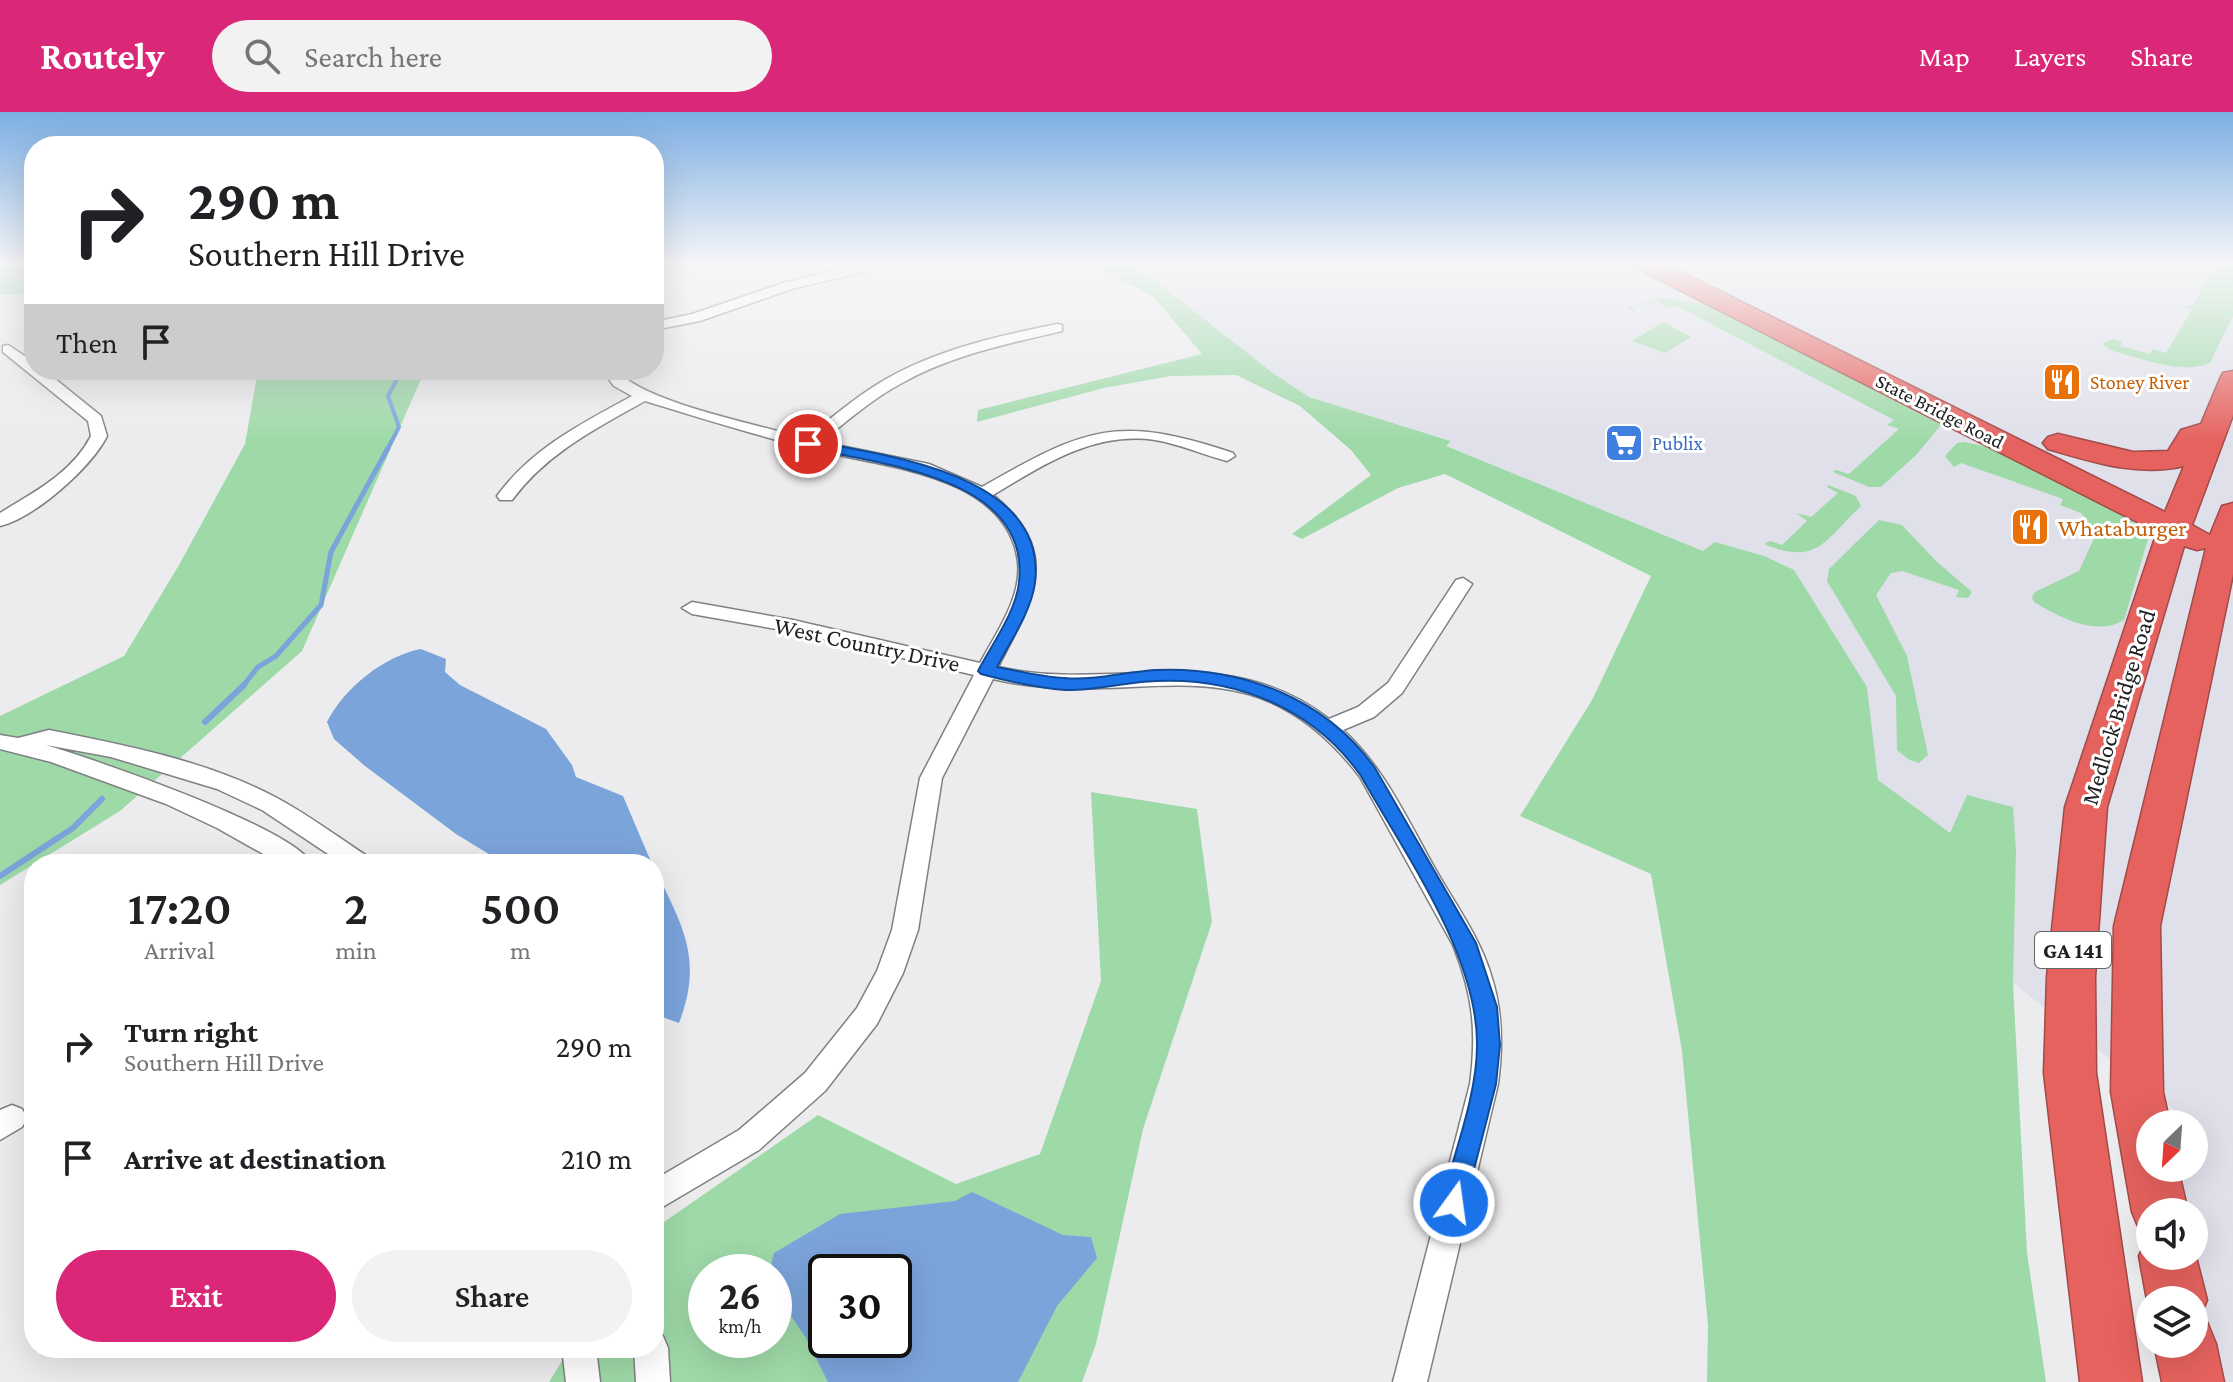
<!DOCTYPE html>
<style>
body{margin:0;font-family:"Crimson Pro",serif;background:#f2f2f2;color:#202124;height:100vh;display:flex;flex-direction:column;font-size:30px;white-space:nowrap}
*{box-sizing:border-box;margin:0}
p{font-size:26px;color:#757577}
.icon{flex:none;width:44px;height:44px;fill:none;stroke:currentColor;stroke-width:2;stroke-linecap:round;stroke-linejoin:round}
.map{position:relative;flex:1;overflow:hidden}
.sheet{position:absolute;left:24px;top:742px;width:640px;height:504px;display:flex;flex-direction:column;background:#fff;border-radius:32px;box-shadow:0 8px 32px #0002}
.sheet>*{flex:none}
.guide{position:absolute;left:24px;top:24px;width:640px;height:244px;border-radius:32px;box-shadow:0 8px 32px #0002;background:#fff;color:#202124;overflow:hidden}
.needle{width:52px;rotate:205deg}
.controls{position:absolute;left:2136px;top:998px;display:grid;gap:16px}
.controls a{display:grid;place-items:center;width:72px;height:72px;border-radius:50%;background:#fff;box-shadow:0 8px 32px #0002;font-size:40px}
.speed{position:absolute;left:688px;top:1142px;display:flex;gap:16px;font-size:40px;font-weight:700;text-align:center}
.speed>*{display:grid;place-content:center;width:104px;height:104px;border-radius:50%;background:#fff;box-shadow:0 8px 32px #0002;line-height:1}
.speed small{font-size:20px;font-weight:400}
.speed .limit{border:4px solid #111;border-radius:12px;background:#fff;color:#111}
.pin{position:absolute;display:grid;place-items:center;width:68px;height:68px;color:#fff;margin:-34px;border:4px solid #fff;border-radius:50%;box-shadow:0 2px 8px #0007}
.me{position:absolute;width:88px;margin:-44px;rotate:14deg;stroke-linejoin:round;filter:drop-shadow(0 0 6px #0008)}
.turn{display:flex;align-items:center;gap:28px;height:168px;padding:0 32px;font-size:36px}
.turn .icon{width:104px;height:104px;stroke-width:2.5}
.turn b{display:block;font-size:56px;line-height:68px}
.then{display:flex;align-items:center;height:76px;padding:0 32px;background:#0003;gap:16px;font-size:30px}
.eta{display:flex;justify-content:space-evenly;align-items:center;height:136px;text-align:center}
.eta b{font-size:48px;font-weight:600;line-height:56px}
.cta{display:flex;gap:16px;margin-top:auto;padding:16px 32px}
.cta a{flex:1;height:92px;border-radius:48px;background:#db2777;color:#fff;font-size:32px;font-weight:600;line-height:92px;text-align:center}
.cta a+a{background:#f2f2f2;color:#202124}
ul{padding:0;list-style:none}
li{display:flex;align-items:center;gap:24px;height:112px;padding:0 32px}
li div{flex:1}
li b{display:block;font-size:30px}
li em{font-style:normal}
header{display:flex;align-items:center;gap:48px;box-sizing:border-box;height:112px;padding:0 40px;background:#db2777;color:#fff}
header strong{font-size:38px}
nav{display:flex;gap:44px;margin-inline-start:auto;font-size:28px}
.search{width:560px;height:72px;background:#f2f2f2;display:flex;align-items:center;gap:20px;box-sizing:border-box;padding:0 28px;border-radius:44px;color:#757577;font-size:30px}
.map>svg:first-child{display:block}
.built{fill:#dfe0ea}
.green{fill:#9ed9a8;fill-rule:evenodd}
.water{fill:#7ba4db;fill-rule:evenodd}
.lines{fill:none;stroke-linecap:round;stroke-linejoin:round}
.stream-far2{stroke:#7ba4db;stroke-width:4}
.stream-far1{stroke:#7ba4db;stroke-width:5}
.stream{stroke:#7ba4db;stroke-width:6}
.street-casing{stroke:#7f8082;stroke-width:3}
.highway-casing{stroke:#a04b49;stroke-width:3}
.street{fill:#fff;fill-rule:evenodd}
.highway{fill:#e5625e;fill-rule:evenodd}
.route{fill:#1a73e8;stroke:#114b97;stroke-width:2}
.labels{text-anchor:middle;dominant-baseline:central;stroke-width:6;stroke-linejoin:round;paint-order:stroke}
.far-food-label{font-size:20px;fill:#c56008;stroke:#fff;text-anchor:start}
.far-street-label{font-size:20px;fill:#212122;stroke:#fff}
.far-shop-label{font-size:20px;fill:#366cbe;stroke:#fff;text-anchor:start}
.shield{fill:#fff;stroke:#646464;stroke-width:2}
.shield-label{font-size:22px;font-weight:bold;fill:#212122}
.food-label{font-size:24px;fill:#c56008;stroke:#fff;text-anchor:start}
.street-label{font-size:24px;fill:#212122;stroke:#fff}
</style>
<header>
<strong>Routely</strong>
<div class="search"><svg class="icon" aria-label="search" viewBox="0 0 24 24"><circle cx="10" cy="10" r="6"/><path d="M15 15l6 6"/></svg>Search here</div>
<nav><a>Map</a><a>Layers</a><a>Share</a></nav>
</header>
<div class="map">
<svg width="2233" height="1270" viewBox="0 0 2233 1270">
<rect width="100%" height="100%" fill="#ececef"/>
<path class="built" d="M1134,152H2233V1270H2171L2194,1232V1100H2181L2184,1056H2194V1012H2186V1007L2013,871L2016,740L1950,722L1877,668L1867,575L1715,430L1704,439L1445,334L1450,328L1309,285L1273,261Z"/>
<path class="green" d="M0,152H34V183L0,182Z
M1063,152H1134L1273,261L1309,285L1451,329L1446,334L1703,439L1715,430L1764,444L1794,458L1867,575L1878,668L1950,721L1967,683L2013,695L2016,740L2013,871L2027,1141L2046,1270H1707L1708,1213L1682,939L1651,762L1520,704L1592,588L1651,464L1445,362L1398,376L1302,427L1292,422L1371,363L1351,338L1300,294L1236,263L1171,264L1104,276L977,310L978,298L1202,242L1153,184L1106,161Z
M2207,152H2233V204L2210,251C2180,263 2140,246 2110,238L2102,232L2111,227L2122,230L2120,234L2150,242L2153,237L2166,241L2192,197L2177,193L2193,194L2203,175L2189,172L2204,173L2215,155Z
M1663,186L1711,193L1938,308L1941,313L1916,343L1881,375H1869L1833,360L1836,358L1849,362L1899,317L1887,313L1894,308L1677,194L1669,196L1656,189L1632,195L1637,201L1626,196Z
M1663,210L1691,225L1665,241L1632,229Z
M258,258H425L302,539L120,699L0,773V604L124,544L179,453L245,332Z
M1963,330L1990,335L2125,403L2143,419L2148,427L2124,508C2096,525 2059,505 2034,490L2032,485L2035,480L2079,459L2097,420L2081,401L2060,393L2063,387L1961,351L1954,355L1945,344L1957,331Z
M1828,373L1856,384L1861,394C1824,429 1818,454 1764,432L1770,429L1782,433L1807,409L1796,401L1811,405L1838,381L1827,375Z
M1879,408L1902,413L1936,449L1972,480L1968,486L1956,485L1959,478L1902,459L1891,461L1876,483L1907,544L1928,643L1919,651L1908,647L1897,638L1896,584L1827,469L1829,457Z
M1091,680L1197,697L1212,810L1143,1017L1096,1232L1082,1270H549L570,1236H654V1117L818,1003L956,1072L1040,1042L1101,869ZM706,1160H774V1228H706ZM826,1160H894V1228H826Z"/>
<path class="water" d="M421,537L446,547L445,560L460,573L546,617L572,653L576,665L623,684L652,752H505L456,722L365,654L334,627L327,610C344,576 384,544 421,537Z
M654,755C682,813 704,846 679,911L654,902Z
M972,1080L1063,1123L1091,1125L1097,1146L1057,1194L1018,1270H828L806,1226L778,1185L774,1160L770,1157L774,1141L840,1102L955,1089ZM826,1160H894V1228H826Z"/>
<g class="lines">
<path class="stream-far2" d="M387,338L399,315L388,284L398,265L396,258"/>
<path class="stream-far1" d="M242,575L258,555L276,544L321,493L331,440L388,336"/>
<path class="stream" d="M205,610L244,573
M0,764L73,716L102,687"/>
<g class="street-casing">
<path id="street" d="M864,152L869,153V159L795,176L700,209L654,218V210L692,202L786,170Z
M1057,212L1062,213V219C1007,232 952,243 902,271C872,287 847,309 821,330L929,352L982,375C1085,316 1117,302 1233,341L1235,344L1227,349C1203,343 1180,332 1155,328C1094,319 1043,353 993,383C1064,441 1032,488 998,555C1114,581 1225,526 1329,607L1358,595L1388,571L1456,468L1463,466L1472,472L1402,581L1374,605L1343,618C1385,656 1409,711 1437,760C1456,793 1480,826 1491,863C1503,899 1503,935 1498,972L1427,1270H1393L1470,972C1477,919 1473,883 1453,833L1360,665C1247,517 1139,602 993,567L942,666L918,818L903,861L877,912L825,979L759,1038L654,1100V1068L739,1018L805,961L857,896L877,859L892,818L920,666L974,563L793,520L692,502L682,496L692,490L793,508L980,551C996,521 1022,485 1018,450C1007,358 871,354 802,335C749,321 697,305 645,289C595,317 547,341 512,388H500L497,384C532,336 581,312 632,284L614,274L602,258H617C641,290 763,314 805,326C827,310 847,292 870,277C926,240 992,225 1057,212Z
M8,233L34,250V258H44L101,304L107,324C91,356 34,406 0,414V401C34,380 72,361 91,324L88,309L3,240V234Z
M49,618C125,633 208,649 277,686C309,703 339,726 370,746L373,752H343L262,698L217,677L111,645L46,633C93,647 292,715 312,752H281L217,716L166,692L51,650L0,637V623L18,626Z
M12,993L22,997L27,1006L22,1015L0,1028V998Z
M654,1220L663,1224L668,1236L670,1270H636L634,1236H654Z
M562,1236H596L600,1270H566Z"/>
</g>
<g class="highway-casing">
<path id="highway" d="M1635,152H1665L2165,400L2184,354C2137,365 2093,350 2048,337L2043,331L2048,325L2058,322L2133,340L2168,339L2181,318L2201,312L2220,267L2223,261L2233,259V303L2192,413L2210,423L2222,394L2233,391V462L2160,814L2163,980L2170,1012H2150V1056H2178L2188,1100H2150V1144H2194V1137L2207,1188L2199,1207L2207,1210L2216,1232L2224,1270H2162L2154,1232H2194V1188H2150V1195L2147,1188L2139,1144L2149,1123L2140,1119L2132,1100L2111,980L2114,814L2206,436L2197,438L2184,434L2107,695L2095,865L2096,961L2142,1270H2080L2044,961L2047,865L2065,695L2157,420L1638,157Z"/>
</g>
<use href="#street" class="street"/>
<use href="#highway" class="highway"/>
</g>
<linearGradient id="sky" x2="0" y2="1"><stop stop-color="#7caee3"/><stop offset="0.46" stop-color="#f6f6f8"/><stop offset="1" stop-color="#f6f6f8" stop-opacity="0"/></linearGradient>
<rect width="2233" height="330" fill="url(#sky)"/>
<path class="route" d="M808,328C883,344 1048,360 1035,471C1031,500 1010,530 997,555C1019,559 1041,565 1064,566C1093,569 1125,560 1155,558C1241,554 1325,586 1375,656L1476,831L1497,895L1500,933L1496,972L1463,1100L1454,1103L1445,1100L1441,1091C1454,1042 1478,981 1477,930C1476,841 1405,742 1361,664C1314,597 1237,565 1156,569C1126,570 1094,579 1065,578C1038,576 1007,569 981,562L978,559C992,532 1016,500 1019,470C1031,363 876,352 803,335L802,332Z"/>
<defs>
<g id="restaurant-square" transform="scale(2)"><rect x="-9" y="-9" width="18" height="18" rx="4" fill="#e8710a" stroke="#fff"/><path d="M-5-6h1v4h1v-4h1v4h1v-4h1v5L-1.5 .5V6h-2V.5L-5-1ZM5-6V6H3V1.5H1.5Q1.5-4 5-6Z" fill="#fff"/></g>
<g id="supermarket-square" transform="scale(2)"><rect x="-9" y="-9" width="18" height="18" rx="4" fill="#3f7fe0" stroke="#fff"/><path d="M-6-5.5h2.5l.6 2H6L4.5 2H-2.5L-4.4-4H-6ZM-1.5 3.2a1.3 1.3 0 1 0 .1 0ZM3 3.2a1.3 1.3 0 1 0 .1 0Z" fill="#fff"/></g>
</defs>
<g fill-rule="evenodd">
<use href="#restaurant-square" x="2062" y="270"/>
<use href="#supermarket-square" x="1624" y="331"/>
<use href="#restaurant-square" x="2030" y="415"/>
</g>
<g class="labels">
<g class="far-food-label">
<text x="2090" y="270">Stoney River</text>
</g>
<g class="far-street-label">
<text transform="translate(1940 299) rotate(27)">State Bridge Road</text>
</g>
<g class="far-shop-label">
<text x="1652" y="331">Publix</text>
</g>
<rect class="shield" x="2035" y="820" width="76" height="36" rx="6"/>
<g class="shield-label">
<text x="2073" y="838">GA 141</text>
</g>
<g class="food-label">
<text x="2058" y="415">Whataburger</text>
</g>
<g class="street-label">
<text transform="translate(867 532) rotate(12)">West Country Drive</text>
<text transform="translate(2118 595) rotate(-73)">Medlock Bridge Road</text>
</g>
</g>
</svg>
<div class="controls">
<a><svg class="needle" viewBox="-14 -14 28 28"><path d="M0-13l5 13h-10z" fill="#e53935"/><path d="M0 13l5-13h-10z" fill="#757577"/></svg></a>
<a><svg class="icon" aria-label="sound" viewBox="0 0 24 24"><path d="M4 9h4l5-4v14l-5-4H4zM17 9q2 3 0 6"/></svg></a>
<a><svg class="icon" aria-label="layers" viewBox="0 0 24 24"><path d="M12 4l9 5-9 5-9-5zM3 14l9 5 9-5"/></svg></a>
</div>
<div class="speed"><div>26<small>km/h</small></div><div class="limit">30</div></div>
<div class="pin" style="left:808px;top:332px;background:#d93025"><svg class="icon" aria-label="arrive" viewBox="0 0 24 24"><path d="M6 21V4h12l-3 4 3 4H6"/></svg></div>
<svg class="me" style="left:1454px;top:1091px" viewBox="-20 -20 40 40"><circle r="17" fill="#1a73e8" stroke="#fff" stroke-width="3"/><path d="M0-11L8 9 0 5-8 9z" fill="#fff"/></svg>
<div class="guide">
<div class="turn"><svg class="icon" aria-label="right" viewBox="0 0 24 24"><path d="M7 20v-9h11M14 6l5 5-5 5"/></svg><div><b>290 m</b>Southern Hill Drive</div></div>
<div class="then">Then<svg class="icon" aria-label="arrive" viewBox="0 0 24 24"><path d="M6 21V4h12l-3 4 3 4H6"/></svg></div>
</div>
<section class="sheet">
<div class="eta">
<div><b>17:20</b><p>Arrival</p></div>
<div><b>2</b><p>min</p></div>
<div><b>500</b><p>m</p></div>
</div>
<ul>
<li><svg class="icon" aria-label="right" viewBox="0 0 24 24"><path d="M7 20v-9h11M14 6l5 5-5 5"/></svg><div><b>Turn right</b><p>Southern Hill Drive</p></div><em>290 m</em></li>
<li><svg class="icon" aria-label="arrive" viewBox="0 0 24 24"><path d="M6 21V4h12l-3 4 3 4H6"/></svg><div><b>Arrive at destination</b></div><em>210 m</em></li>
</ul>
<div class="cta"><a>Exit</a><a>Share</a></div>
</section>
</div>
